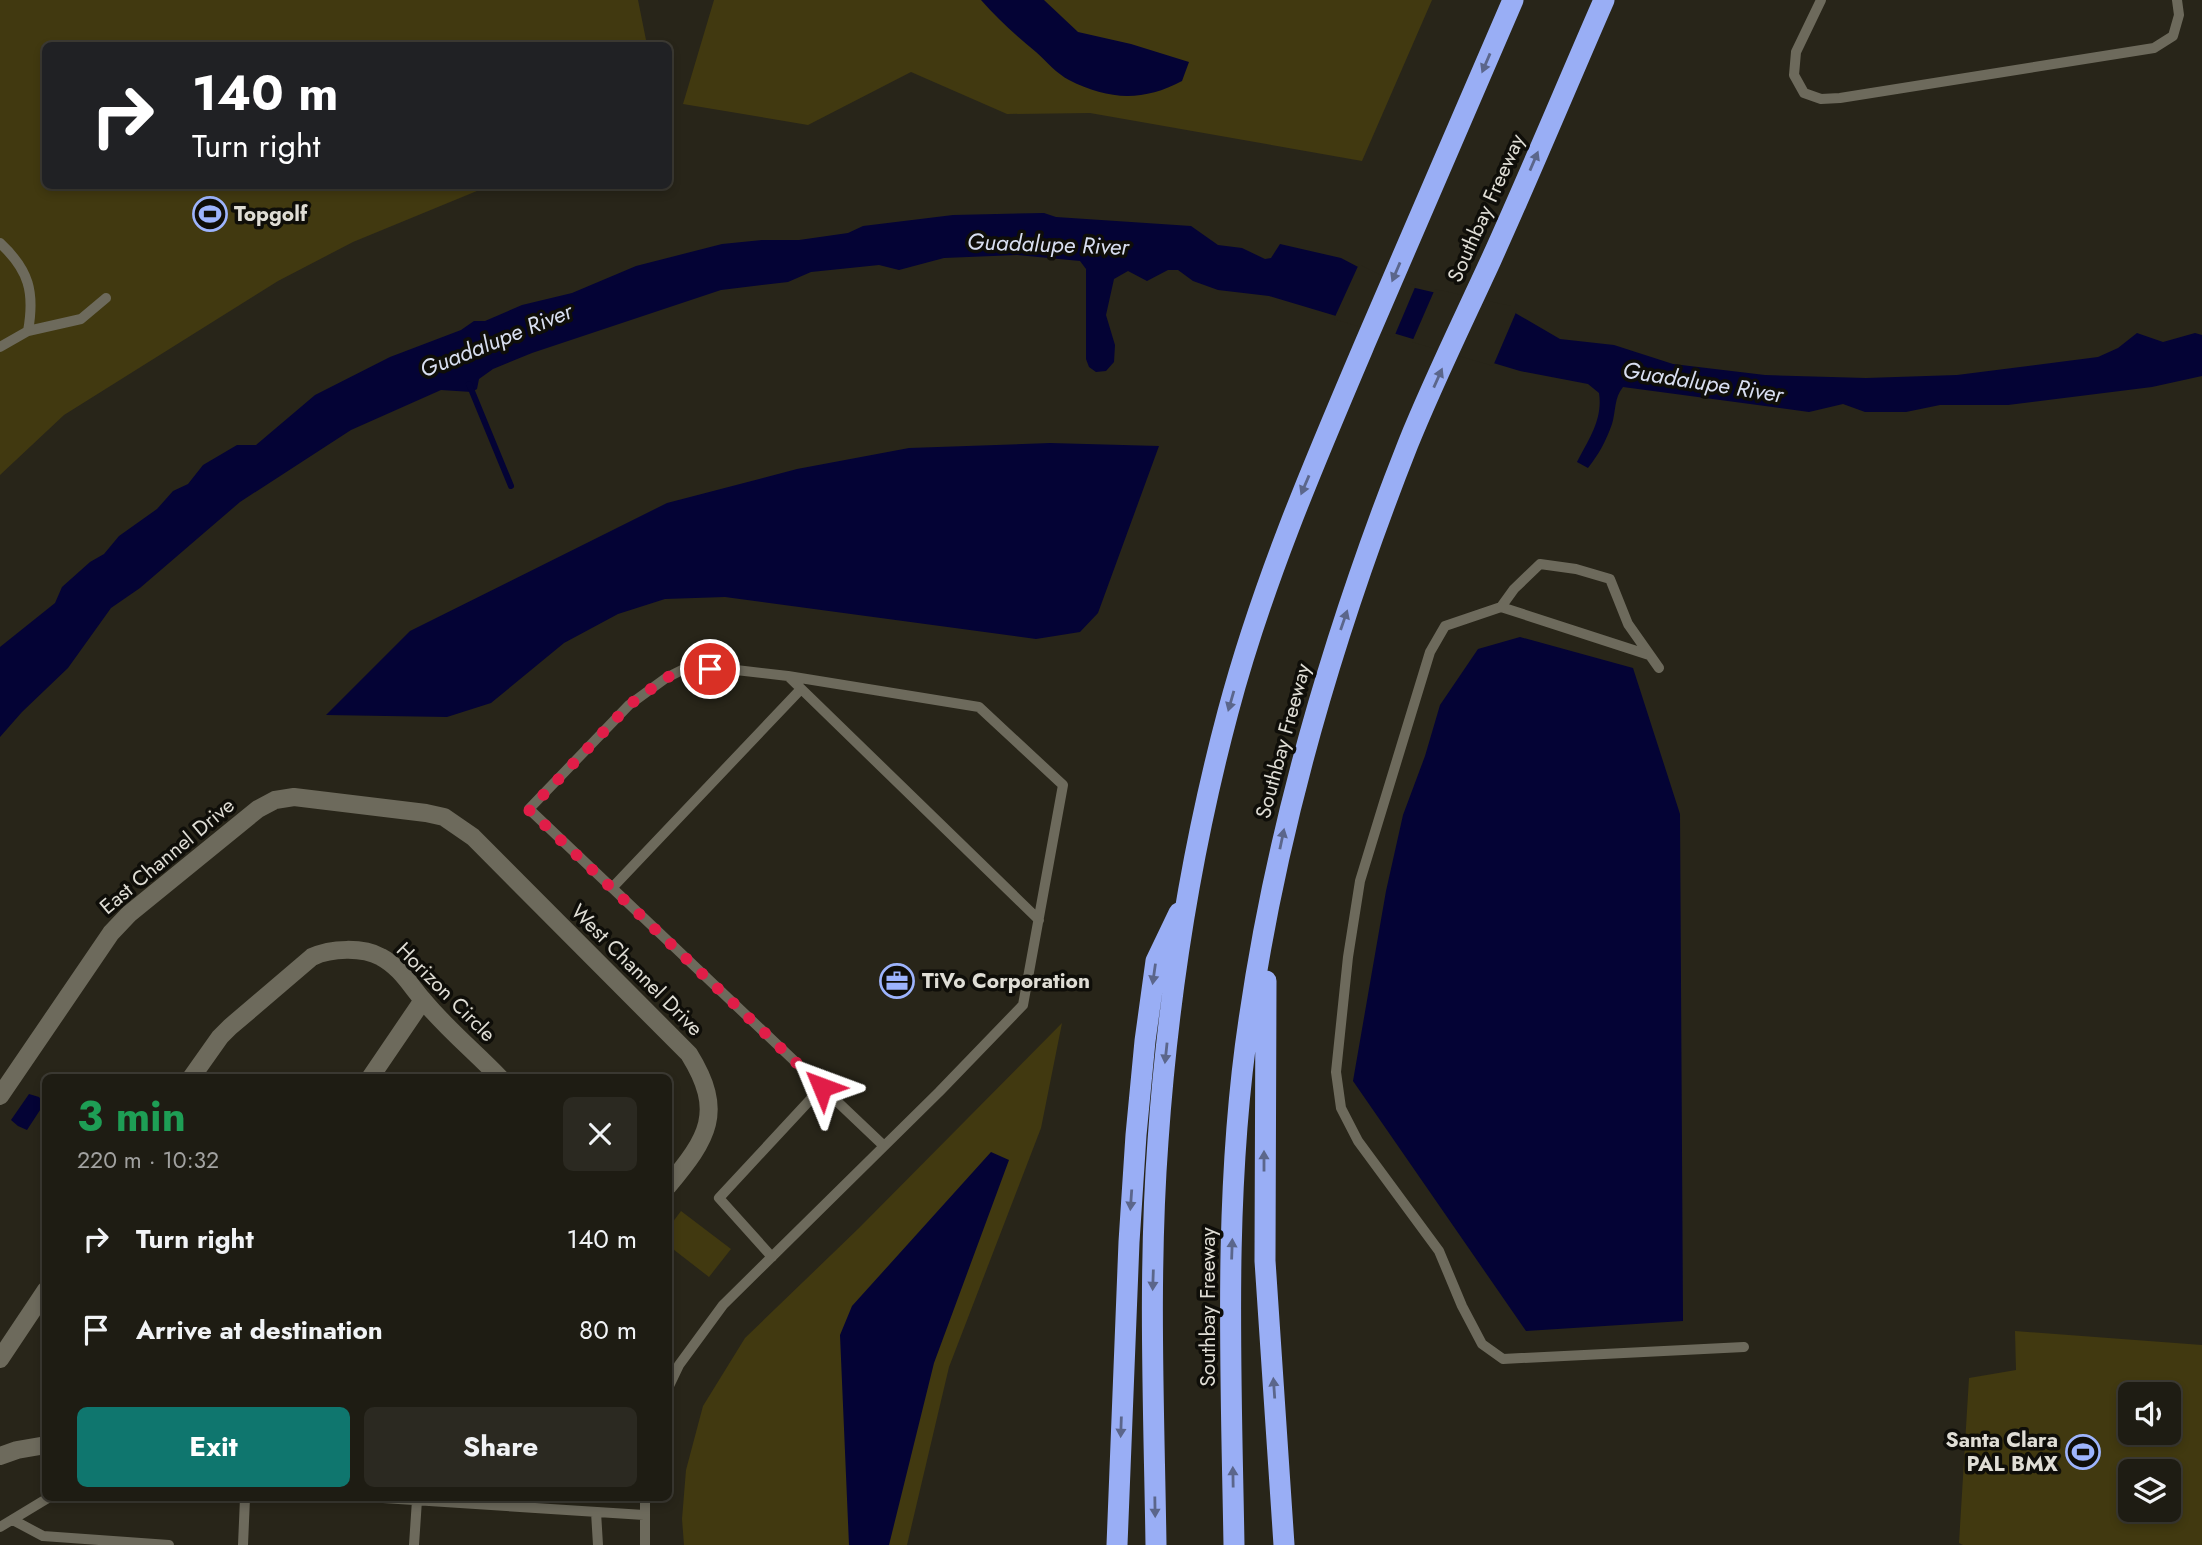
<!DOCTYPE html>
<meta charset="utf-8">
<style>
body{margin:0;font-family:Jost,sans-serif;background:#2b2921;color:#f1f3f6;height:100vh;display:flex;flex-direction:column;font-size:26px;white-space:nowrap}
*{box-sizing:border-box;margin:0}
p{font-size:23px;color:#a1a1a0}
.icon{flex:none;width:38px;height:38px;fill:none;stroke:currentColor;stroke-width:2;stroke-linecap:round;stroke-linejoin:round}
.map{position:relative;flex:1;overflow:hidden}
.drawer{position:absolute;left:42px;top:1074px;width:630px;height:427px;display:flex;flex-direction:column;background:#1e1c13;border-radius:10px;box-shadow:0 4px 10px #0003,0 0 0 2px #3c3a33}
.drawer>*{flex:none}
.banner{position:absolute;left:42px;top:42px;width:630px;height:147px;border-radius:10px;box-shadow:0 4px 10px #0003,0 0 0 2px #3c3a33;background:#202124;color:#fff;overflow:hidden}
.fabs{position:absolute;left:2118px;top:1382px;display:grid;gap:14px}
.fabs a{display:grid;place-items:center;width:63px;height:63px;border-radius:10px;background:#1e1c13;box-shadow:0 4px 10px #0003,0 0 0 2px #3c3a33;font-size:35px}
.pin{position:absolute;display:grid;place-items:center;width:60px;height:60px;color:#fff;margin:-30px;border:4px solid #fff;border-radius:50%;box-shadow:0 2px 7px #0007}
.me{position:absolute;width:77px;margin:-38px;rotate:314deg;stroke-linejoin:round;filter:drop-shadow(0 0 5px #0008)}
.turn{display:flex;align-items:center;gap:24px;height:147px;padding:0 35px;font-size:32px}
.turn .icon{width:91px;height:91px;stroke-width:2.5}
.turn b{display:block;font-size:49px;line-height:60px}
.round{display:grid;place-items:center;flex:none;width:74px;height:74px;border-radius:10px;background:#2b2921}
.headline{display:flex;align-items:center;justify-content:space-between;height:119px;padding:0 35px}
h1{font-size:42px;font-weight:700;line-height:52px;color:#1e9e55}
.button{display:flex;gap:14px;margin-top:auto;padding:14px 35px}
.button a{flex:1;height:80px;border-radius:10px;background:#0f766e;color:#fff;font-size:28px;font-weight:700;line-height:80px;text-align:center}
.button a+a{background:#2b2921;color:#f1f3f6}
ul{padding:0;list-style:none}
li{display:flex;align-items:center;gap:21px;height:91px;padding:0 35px}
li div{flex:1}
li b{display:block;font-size:26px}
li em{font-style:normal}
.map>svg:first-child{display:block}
.green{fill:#413910;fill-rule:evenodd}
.water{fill:#040335}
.pier{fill:#282519}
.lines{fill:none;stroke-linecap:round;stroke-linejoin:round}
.stream{stroke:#040335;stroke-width:6}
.lane{stroke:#6d6a5c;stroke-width:10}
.street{stroke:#6d6a5c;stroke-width:18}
.highway{stroke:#99aef5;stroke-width:21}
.oneway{fill:#5b668b}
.route{stroke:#e11d48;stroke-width:12;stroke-dasharray:0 21.6}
.labels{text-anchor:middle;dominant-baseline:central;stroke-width:7;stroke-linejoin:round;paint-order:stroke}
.street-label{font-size:21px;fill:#dfddd5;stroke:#0f0e09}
.poi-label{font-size:21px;font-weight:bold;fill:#dfddd5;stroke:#0f0e09;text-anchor:start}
.water-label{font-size:23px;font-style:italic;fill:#d8def0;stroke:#0f0e09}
</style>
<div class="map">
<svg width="2202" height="1545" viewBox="0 0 2202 1545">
<rect width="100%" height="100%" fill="#282519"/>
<path class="green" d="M0,0H638L647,45L46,46V186H489L353,242L278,281L64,415L0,475Z
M714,0H1432L1362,161L1090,113L1007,114L911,72L808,125L683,104Z
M1062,1023L1041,1128L949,1367L907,1545H684L682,1519L686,1470L703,1406L745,1338L859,1228Z
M681,1211L731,1249L709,1277L669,1246V1227Z
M2015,1331L2202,1345V1545H1963L1959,1543L1969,1378L2016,1370ZM2130,1395H2168V1433H2130ZM2130,1472H2168V1510H2130Z"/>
<path class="water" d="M981,0H1044L1078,32L1131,44L1189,62L1182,81C1143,102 1108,100 1069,80C1057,74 1046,61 1036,52C1016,36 998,19 981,0Z
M1044,213L1056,217L1191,226L1218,245L1242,248L1265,259L1271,258L1280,244L1341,258L1385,281L1510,310L1560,339L1614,345L1673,364L1765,375L1866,378L1957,375L2098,357L2118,348L2137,333L2163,342L2195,333L2202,335V376L2152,387L2008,405H1940L1906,412H1865L1843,404L1809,412L1623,387C1614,398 1616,411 1612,424C1606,441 1599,454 1588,468L1577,462C1589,439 1603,419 1599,393L1588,384L1520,371L1269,296L1218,290L1193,281L1178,270H1168L1147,281L1128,271L1114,279L1106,315L1115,345L1114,362L1106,371L1096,372L1089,367L1086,359V269L1080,261L1017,255L944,258L899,270L879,265L811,272L788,282L721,290L532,353L493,369L479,379L477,389L472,392L441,390L351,430L240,502L140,588L111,608L68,668L22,712L0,737V647L55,603L62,587L90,562L104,554L119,536L157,509L173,491L188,484L203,465L237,445H256L315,395L390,357L461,330L474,321H485L522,305L572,293L636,266L722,244L762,240H799L848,233L863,226L953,215Z
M1050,443L1159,446L1098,613L1080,632L1036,639L725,597L665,599L618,614L564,643L491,703L447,717L326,715L410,631L667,503L797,469L909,448Z
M1520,637L1633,668L1680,814L1683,1321L1526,1331L1353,1081L1386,891L1403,815L1425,756L1440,705L1478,649Z
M29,1094L39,1097L44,1104L27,1130L18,1126L11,1120Z
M991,1152L1009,1160L934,1363L889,1545H849L840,1335L852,1306Z"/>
<path class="pier" d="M1359,264L1386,278L1416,285L1394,337L1334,319Z
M1435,289L1511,306L1517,310L1493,366L1412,342Z"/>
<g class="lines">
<path class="stream" d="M469,384L511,486"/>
<path class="lane" d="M1821,0L1796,52L1794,75L1804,93L1821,99L1840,98L2154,48L2173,36L2179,15L2177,0
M0,243C29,270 35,292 28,331
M0,347L28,331L81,319L106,298
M1501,607L1649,655
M1659,668L1628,624L1610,579L1576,569L1540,564L1514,589L1501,607L1445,626L1430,652L1360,881L1348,957L1336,1072L1341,1108L1358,1141L1439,1251L1462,1306L1482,1344L1503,1359L1744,1347
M788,676L1039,920
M612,888L801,689
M772,1257L719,1198L822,1087
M668,1388L679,1365L723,1305L939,1092L1023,1005L1063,785L979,707L788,676L736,670L684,669L666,678L629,705L529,809L884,1146
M383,1498L644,1515
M596,1512L598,1545
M13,1520L43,1536L169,1545
M0,1527L48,1498
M243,1545L245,1498
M414,1545L417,1500
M645,1545V1498"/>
<path class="street" d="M191,1078L220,1037L230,1027L312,957C331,948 363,947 381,957C400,967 410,985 423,1000C446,1028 475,1052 500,1078
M370,1078L423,1000
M0,1096L111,933L129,914L258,809L275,800L294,797L426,813L444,817L473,837L689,1054C725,1112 708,1138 668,1186
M0,1359L46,1290
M0,1456L17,1450L46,1445"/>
<path class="highway" d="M1266,981L1265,1261L1284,1545
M1117,1545L1129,1242L1136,1135L1145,1041L1156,961L1179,913
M1156,1545C1154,1411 1148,1276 1158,1141C1168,997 1191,851 1228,712C1262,584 1314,463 1366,341C1415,227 1464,114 1513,0
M1234,1545C1231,1370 1223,1193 1249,1020C1278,820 1334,631 1408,444C1433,382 1463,321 1491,260C1530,174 1566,87 1604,0"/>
</g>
<defs><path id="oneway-solid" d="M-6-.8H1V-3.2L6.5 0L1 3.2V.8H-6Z" transform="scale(1.75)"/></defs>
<g class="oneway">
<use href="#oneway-solid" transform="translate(1486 63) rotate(113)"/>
<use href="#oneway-solid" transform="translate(1534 161) rotate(-67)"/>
<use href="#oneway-solid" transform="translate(1396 272) rotate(113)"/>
<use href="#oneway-solid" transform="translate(1438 378) rotate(-66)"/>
<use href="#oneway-solid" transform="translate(1305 485) rotate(113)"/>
<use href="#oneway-solid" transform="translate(1344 620) rotate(-71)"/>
<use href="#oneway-solid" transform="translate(1231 701) rotate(106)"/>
<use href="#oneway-solid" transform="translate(1282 839) rotate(-78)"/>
<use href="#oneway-solid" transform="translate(1154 974) rotate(98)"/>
<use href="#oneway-solid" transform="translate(1166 1053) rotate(96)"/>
<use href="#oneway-solid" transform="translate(1264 1161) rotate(-90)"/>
<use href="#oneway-solid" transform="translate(1131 1200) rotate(94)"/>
<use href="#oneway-solid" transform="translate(1232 1249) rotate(-88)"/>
<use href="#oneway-solid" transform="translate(1153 1280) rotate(92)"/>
<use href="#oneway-solid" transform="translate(1274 1388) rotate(-94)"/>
<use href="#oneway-solid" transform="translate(1121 1427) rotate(92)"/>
<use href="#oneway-solid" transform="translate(1233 1477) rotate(-91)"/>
<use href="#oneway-solid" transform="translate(1155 1507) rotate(89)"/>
</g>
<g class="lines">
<path class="route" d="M710,669H684L666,678L629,705L529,810L822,1087"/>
</g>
<defs>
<g id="stadium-ring" transform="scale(1.75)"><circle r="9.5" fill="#0f0e09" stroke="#9db4fd" stroke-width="1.5"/><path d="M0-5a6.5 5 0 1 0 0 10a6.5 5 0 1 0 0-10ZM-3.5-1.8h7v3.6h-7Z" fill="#9db4fd"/></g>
<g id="office-ring" transform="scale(1.75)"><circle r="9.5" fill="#0f0e09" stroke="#9db4fd" stroke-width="1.5"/><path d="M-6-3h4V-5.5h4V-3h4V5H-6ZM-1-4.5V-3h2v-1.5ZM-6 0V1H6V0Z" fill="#9db4fd"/></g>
</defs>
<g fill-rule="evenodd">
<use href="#stadium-ring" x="210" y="214"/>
<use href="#office-ring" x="897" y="981"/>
<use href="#stadium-ring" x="2083" y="1452"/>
</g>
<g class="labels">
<g class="street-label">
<text transform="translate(1486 208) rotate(-66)">Southbay Freeway</text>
<text transform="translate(1283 741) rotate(-75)">Southbay Freeway</text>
<text transform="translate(167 856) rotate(-40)">East Channel Drive</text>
<text transform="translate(637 970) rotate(45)">West Channel Drive</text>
<text transform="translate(446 992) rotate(45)">Horizon Circle</text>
<text transform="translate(1208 1307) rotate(-90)">Southbay Freeway</text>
</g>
<g class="poi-label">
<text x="234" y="214">Topgolf</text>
<text x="922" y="981">TiVo Corporation</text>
<text x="2058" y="1440" text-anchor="end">Santa Clara<tspan x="2058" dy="24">PAL BMX</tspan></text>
</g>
<g class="water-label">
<text transform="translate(1048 244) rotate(2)">Guadalupe River</text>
<text transform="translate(496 340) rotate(-22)">Guadalupe River</text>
<text transform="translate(1703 382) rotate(9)">Guadalupe River</text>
</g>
</g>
</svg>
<div class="fabs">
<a><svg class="icon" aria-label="sound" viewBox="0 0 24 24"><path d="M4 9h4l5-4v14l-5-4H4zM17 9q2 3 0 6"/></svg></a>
<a><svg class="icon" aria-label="layers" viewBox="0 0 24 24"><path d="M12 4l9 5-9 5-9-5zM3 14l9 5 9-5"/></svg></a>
</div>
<div class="pin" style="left:710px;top:669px;background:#d93025"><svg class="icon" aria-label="arrive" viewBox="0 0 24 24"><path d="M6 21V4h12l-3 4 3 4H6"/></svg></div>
<svg class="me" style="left:822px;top:1087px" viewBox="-20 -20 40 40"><path d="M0-17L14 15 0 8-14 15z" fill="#e11d48" stroke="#fff" stroke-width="4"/></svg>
<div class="banner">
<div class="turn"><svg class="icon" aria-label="right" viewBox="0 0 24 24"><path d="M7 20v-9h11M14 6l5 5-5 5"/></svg><div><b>140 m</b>Turn right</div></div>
</div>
<section class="drawer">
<div class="headline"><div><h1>3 min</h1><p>220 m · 10:32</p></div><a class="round"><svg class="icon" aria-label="close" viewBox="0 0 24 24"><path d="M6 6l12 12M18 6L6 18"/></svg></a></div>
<ul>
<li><svg class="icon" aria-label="right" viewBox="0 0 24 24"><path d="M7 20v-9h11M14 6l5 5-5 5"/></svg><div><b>Turn right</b></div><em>140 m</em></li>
<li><svg class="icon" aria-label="arrive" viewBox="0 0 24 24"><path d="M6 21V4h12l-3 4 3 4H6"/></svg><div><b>Arrive at destination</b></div><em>80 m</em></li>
</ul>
<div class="button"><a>Exit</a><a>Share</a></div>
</section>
</div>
